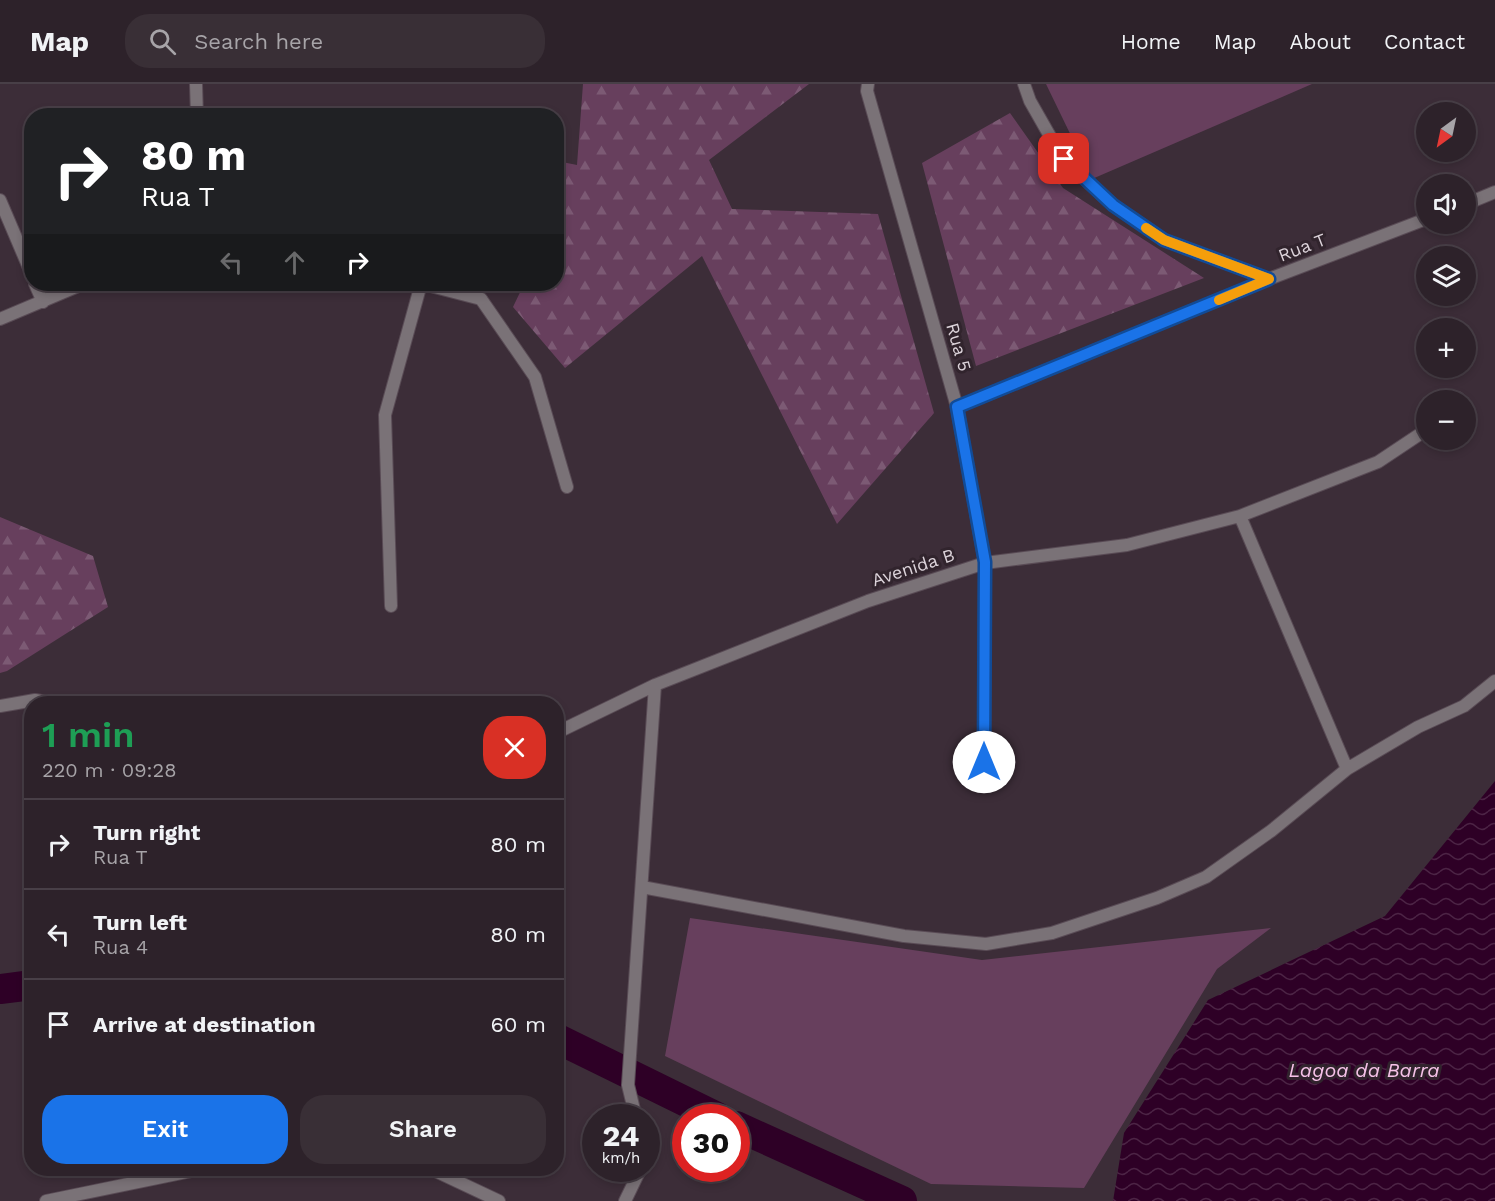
<!DOCTYPE html>
<meta charset="utf-8">
<style>
body{margin:0;font-family:"Work Sans",sans-serif;background:#392f36;color:#f1f3f6;height:100vh;display:flex;flex-direction:column;font-size:22px;white-space:nowrap}
*{box-sizing:border-box;margin:0}
p{font-size:20px;color:#a7a4a8}
.icon{flex:none;width:33px;height:33px;fill:none;stroke:currentColor;stroke-width:2;stroke-linecap:round;stroke-linejoin:round}
.map{position:relative;flex:1;overflow:hidden}
.drawer{position:absolute;left:24px;top:612px;width:540px;height:480px;display:flex;flex-direction:column;background:#2d222a;border-radius:24px;box-shadow:0 3px 9px #0003,0 0 0 2px #483f47}
.drawer>*{flex:none}
.banner{position:absolute;left:24px;top:24px;width:540px;height:183px;border-radius:24px;box-shadow:0 3px 9px #0003,0 0 0 2px #483f47;background:#202124;color:#fff;overflow:hidden}
.needle{width:39px;rotate:213deg}
.buttons{position:absolute;left:1416px;top:18px;display:grid;gap:12px}
.buttons a{display:grid;place-items:center;width:60px;height:60px;border-radius:50%;background:#2d222a;box-shadow:0 3px 9px #0003,0 0 0 2px #483f47;font-size:30px}
.speed{position:absolute;left:582px;top:1020px;display:flex;gap:12px;font-size:30px;font-weight:700;text-align:center}
.speed>*{display:grid;place-content:center;width:78px;height:78px;border-radius:50%;background:#2d222a;box-shadow:0 3px 9px #0003,0 0 0 2px #483f47;line-height:1}
.speed small{font-size:15px;font-weight:400}
.speed .limit{border:9px solid #d22;background:#fff;color:#111}
.pin{position:absolute;display:grid;place-items:center;width:51px;height:51px;color:#fff;margin:-26px;border-radius:12px;box-shadow:0 3px 9px #0006}
.me{position:absolute;width:66px;margin:-33px;rotate:0deg;stroke-linejoin:round;filter:drop-shadow(0 0 4px #0008)}
.turn{display:flex;align-items:center;gap:21px;height:126px;padding:0 18px;font-size:27px}
.turn .icon{width:78px;height:78px;stroke-width:2.5}
.turn b{display:block;font-size:42px;line-height:51px}
.lanes{display:flex;align-items:center;height:57px;padding:0 18px;background:#0003;justify-content:center;gap:30px;direction:ltr}
.lanes .off{opacity:.35}
.round{display:grid;place-items:center;flex:none;width:63px;height:63px;border-radius:24px;background:#392f36}
.headline{display:flex;align-items:center;justify-content:space-between;height:102px;padding:0 18px}
h1{font-size:36px;font-weight:600;line-height:45px;color:#1e9e55}
.primary-button{display:flex;gap:12px;margin-top:auto;padding:12px 18px}
.primary-button a{flex:1;height:69px;border-radius:24px;background:#1a73e8;color:#fff;font-size:24px;font-weight:600;line-height:69px;text-align:center}
.primary-button a+a{background:#392f36;color:#f1f3f6}
ul{padding:0;list-style:none}
li{display:flex;align-items:center;gap:18px;height:90px;padding:0 18px;border-top:2px solid #483f47}
li div{flex:1}
li b{display:block;font-size:22px}
li em{font-style:normal}
header{display:flex;align-items:center;gap:36px;box-sizing:border-box;height:84px;padding:0 30px;background:#2d222a;border-bottom:2px solid #483f47}
header strong{font-size:28px}
nav{display:flex;gap:33px;margin-inline-start:auto;font-size:21px}
.search{width:420px;height:54px;background:#392f36;display:flex;align-items:center;gap:15px;box-sizing:border-box;padding:0 21px;border-radius:24px;color:#a7a4a8;font-size:22px}
.map>svg:first-child{display:block}
.green{fill:#673f5d}
.forest{fill:url(#forest-firs)}
.water{fill:url(#water-waves)}
.lines{fill:none;stroke-linecap:round;stroke-linejoin:round}
.canal{stroke:#2e0026;stroke-width:30}
.lane-casing{stroke:#594b55;stroke-width:14}
.street-casing{stroke:#594b55;stroke-width:14}
.lane{stroke:#7a7277;stroke-width:12}
.street{stroke:#7a7277;stroke-width:12}
.route-casing{stroke:#114b97;stroke-width:15}
.route{stroke:#1a73e8;stroke-width:10}
.slow{stroke:#f59e0b;stroke-width:10}
.labels{text-anchor:middle;dominant-baseline:central;stroke-width:6;stroke-linejoin:round;paint-order:stroke}
.street-label{font-size:18px;fill:#dcd3da;stroke:#31242d}
.water-label{font-size:20px;font-style:italic;fill:#f6c2e8;stroke:#31242d}
</style>
<header>
<strong>Map</strong>
<div class="search"><svg class="icon" aria-label="search" viewBox="0 0 24 24"><circle cx="10" cy="10" r="6"/><path d="M15 15l6 6"/></svg>Search here</div>
<nav><a>Home</a><a>Map</a><a>About</a><a>Contact</a></nav>
</header>
<div class="map">
<svg width="1495" height="1117" viewBox="0 0 1495 1117">
<defs>
<pattern id="forest-firs" width="22" height="20" patternUnits="userSpaceOnUse" patternTransform="scale(1.5)"><rect width="22" height="20" fill="#673f5d"/><path d="M5 1l3.5 6h-7zM16 11l3.5 6h-7z" fill="#7c5a74"/></pattern>
<pattern id="water-waves" width="16" height="10" patternUnits="userSpaceOnUse" patternTransform="scale(1.5)"><rect width="16" height="10" fill="#2e0026"/><path d="M0 5q4-4 8 0t8 0" fill="none" stroke="#4c2445"/></pattern>
</defs>
<rect width="100%" height="100%" fill="#3c2d38"/>
<path class="green" d="M1046,0H1312L1092,95Z
M690,834L982,876L1271,844L1217,885L1084,1104L931,1100L665,972Z"/>
<path class="forest" d="M583,0H809L709,76L732,125L878,130L934,329L837,440L702,172L565,284L513,223L524,200H556L557,134L563,120L557,117V77L577,81Z
M1010,29L1063,104L1204,194L976,282L922,79Z
M0,433L93,472L108,523L7,587L0,589Z"/>
<path class="water" d="M1495,697V1117H1113L1124,1049L1208,916L1385,832Z"/>
<g class="lines">
<path class="canal" d="M0,905L32,901
M556,954L719,1034
M736,1042L902,1117"/>
<g class="lane-casing">
<path id="lane" d="M481,215L535,293L567,403
M391,522L385,331L421,200"/>
</g>
<g class="street-casing">
<path id="street" d="M196,0L197,32
M868,0L867,7L957,323L985,479L984,678
M1024,0L1030,17L1063,75L1113,121L1164,156L1269,195
M0,116L32,191
M1466,120L1495,108
M35,200L43,218
M423,200L481,215
M0,235L83,200
M1456,316L1458,314
M957,323L1269,195L1426,135
M1240,432L1347,685
M0,622L35,616L58,620
M556,649L655,601L868,517L985,479L1127,461L1240,432L1378,378L1426,346
M642,803L904,852L986,860L1052,849L1157,814L1206,793L1271,747L1347,685L1418,643L1464,622L1495,597
M636,1034L628,1001L655,601
M429,1084L499,1117
M46,1117L206,1084
M625,1117L641,1084"/>
</g>
<use href="#lane" class="lane"/>
<use href="#street" class="street"/>
</g>
<g class="lines">
<g class="route-casing">
<path id="route" d="M984,678L985,478L957,323L1269,195L1164,156L1113,121L1064,75"/>
</g>
<use href="#route" class="route"/>
<path class="slow" d="M1146,144L1164,156L1269,195L1219,216"/>
</g>
<g class="labels">
<g class="street-label">
<text transform="translate(1302 163) rotate(-21)">Rua T</text>
<text transform="translate(959 263) rotate(74)">Rua 5</text>
<text transform="translate(913 483) rotate(-18)">Avenida B</text>
</g>
<g class="water-label">
<text x="1364" y="986">Lagoa da Barra</text>
</g>
</g>
</svg>
<div class="buttons">
<a><svg class="needle" viewBox="-14 -14 28 28"><path d="M0-13l5 13h-10z" fill="#e53935"/><path d="M0 13l5-13h-10z" fill="#a7a4a8"/></svg></a>
<a><svg class="icon" aria-label="sound" viewBox="0 0 24 24"><path d="M4 9h4l5-4v14l-5-4H4zM17 9q2 3 0 6"/></svg></a>
<a><svg class="icon" aria-label="layers" viewBox="0 0 24 24"><path d="M12 4l9 5-9 5-9-5zM3 14l9 5 9-5"/></svg></a>
<a>+</a>
<a>−</a>
</div>
<div class="speed"><div>24<small>km/h</small></div><div class="limit">30</div></div>
<div class="pin" style="left:1064px;top:75px;background:#d93025"><svg class="icon" aria-label="arrive" viewBox="0 0 24 24"><path d="M6 21V4h12l-3 4 3 4H6"/></svg></div>
<svg class="me" style="left:984px;top:678px" viewBox="-20 -20 40 40"><circle r="19" fill="#fff"/><path d="M0-13L10 11 0 6-10 11z" fill="#1a73e8"/></svg>
<div class="banner">
<div class="turn"><svg class="icon" aria-label="right" viewBox="0 0 24 24"><path d="M7 20v-9h11M14 6l5 5-5 5"/></svg><div><b>80 m</b>Rua T</div></div>
<div class="lanes"><svg class="icon off" aria-label="left" viewBox="0 0 24 24"><path d="M17 20v-9H6M10 6l-5 5 5 5"/></svg><svg class="icon off" aria-label="ahead" viewBox="0 0 24 24"><path d="M12 20V5M6 11l6-6 6 6"/></svg><svg class="icon" aria-label="right" viewBox="0 0 24 24"><path d="M7 20v-9h11M14 6l5 5-5 5"/></svg></div>
</div>
<section class="drawer">
<div class="headline"><div><h1>1 min</h1><p>220 m · 09:28</p></div><a class="round" style="background:#d93025;color:#fff"><svg class="icon" aria-label="close" viewBox="0 0 24 24"><path d="M6 6l12 12M18 6L6 18"/></svg></a></div>
<ul>
<li><svg class="icon" aria-label="right" viewBox="0 0 24 24"><path d="M7 20v-9h11M14 6l5 5-5 5"/></svg><div><b>Turn right</b><p>Rua T</p></div><em>80 m</em></li>
<li><svg class="icon" aria-label="left" viewBox="0 0 24 24"><path d="M17 20v-9H6M10 6l-5 5 5 5"/></svg><div><b>Turn left</b><p>Rua 4</p></div><em>80 m</em></li>
<li><svg class="icon" aria-label="arrive" viewBox="0 0 24 24"><path d="M6 21V4h12l-3 4 3 4H6"/></svg><div><b>Arrive at destination</b></div><em>60 m</em></li>
</ul>
<div class="primary-button"><a>Exit</a><a>Share</a></div>
</section>
</div>
